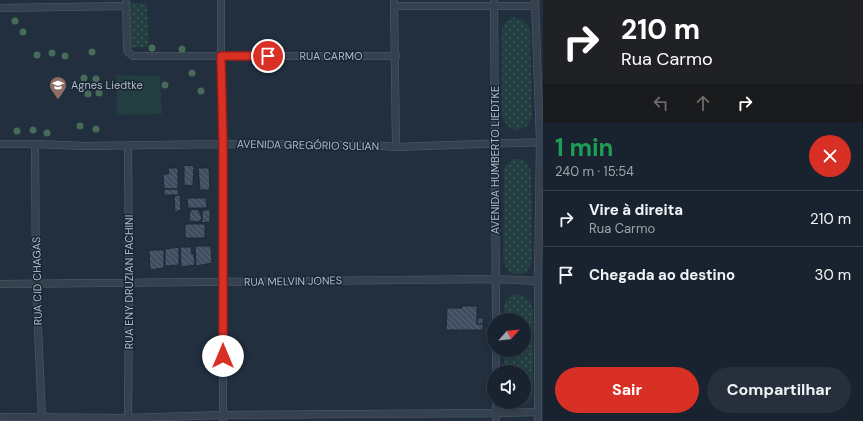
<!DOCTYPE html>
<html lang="pt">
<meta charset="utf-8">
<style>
body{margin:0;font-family:"DM Sans",sans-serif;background:#262f3b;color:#f1f3f6;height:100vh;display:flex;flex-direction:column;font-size:15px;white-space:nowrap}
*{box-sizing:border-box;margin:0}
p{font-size:13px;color:#9fa4aa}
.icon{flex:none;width:22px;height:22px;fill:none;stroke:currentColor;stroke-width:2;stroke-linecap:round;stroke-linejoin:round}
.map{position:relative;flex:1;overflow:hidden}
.drawer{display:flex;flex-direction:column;background:#19232f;width:320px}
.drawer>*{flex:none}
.top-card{background:#202124;color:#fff;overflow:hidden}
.needle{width:26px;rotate:63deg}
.fabs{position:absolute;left:487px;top:313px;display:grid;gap:8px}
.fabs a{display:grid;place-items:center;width:44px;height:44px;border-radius:50%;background:#19232f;box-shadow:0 2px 6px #0003,0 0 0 1px #37404b;font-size:20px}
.pin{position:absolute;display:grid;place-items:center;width:34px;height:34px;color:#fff;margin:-17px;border:2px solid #fff;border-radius:50%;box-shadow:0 1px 4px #0007}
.me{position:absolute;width:44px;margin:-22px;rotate:0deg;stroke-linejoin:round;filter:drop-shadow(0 0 3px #0008)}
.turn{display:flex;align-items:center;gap:14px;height:84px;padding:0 12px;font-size:18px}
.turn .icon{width:52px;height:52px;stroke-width:2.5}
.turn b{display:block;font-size:28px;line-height:34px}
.lanes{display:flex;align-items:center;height:38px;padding:0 12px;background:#0003;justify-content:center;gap:20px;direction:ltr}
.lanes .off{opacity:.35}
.round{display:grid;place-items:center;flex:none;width:42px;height:42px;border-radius:21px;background:#262f3b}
.head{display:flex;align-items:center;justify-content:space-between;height:68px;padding:0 12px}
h1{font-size:24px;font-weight:700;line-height:30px;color:#1e9e55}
.button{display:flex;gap:8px;margin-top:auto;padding:8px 12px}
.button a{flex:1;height:46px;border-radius:24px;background:#d93025;color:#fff;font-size:16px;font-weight:700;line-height:46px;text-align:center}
.button a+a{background:#262f3b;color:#f1f3f6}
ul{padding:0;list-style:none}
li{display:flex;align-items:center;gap:12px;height:56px;padding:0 12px;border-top:1px solid #37404b}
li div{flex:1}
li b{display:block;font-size:15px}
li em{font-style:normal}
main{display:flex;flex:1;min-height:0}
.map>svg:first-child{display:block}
.grass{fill:url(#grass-dots)}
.pitch{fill:#233e40}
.building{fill:url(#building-back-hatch);stroke:#1c2835}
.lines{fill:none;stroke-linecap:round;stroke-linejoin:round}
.minor-casing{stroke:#535f6c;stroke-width:8}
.minor{stroke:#35414f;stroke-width:7}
.tree{fill:#466c59}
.route-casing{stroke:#8d1f18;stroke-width:10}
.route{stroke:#d93025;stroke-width:7}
.labels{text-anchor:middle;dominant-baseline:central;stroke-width:3;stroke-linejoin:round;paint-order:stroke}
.street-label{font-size:11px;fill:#b0bcca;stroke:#1a2633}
.poi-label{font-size:11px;fill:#b0bcca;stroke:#1a2633;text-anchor:start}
</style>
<main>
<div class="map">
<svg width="543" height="421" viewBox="0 0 543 421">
<defs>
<pattern id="grass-dots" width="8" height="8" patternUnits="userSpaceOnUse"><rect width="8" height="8" fill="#233e40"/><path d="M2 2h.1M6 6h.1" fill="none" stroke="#40585a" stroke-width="1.8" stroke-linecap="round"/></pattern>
<pattern id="building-back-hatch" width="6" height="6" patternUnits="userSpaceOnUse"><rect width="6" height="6" fill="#3f4f61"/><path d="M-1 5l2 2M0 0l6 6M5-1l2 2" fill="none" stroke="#586676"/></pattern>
</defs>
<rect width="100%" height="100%" fill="#212f3f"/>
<path class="grass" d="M128,2L147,4L149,47L127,48Z
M511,18C520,17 525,20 530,29L532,116L527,126L516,131L507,126L502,116V29L504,24Z
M513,159H522L528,165L531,171L532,259C530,274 519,278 507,270L503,260L504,169L506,165Z
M515,294C524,295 529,299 533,308V396C529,407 515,412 506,402H524V372H504V350H524V320H504C504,308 501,300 515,294Z"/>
<path class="pitch" d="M116,75L160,76L162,114L117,115Z"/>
<path class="building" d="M184,165L194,166L193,186L184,185Z
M168,168H178V189H164L163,174H169Z
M198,168H209L210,190H200Z
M164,189H178L179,195H164Z
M180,195L181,210L175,212L174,196Z
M187,198H206L207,208H188Z
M198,209L202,218L199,222L189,221L190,210Z
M210,209V222L202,223V211Z
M185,224H205V238H185Z
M195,246H211L212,263L196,266Z
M179,247V265L165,266V249Z
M180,247H191L192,254H194L195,265L181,267Z
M149,250H164V268L150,270Z
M462,306H477V324H483V330H446L447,308H462Z
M477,318H483V324H477Z"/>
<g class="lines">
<g class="minor-casing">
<path id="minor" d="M126,0L127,48L128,52L133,56H396
M221,0V56L223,144V421
M394,0L396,147
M494,0L496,320
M535,0L540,142L538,281V421
M394,6H535
M0,8L125,6
M0,144H35L85,146L223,144L371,145L396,147L543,142
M35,144L36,284L42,418
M0,284L496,279L538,281
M496,350V372
M496,402V421
M0,417L128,418L223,415L496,413L538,412
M128,418L129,283L128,146"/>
</g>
<use href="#minor" class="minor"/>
</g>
<g class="tree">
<circle cx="15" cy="21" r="3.5"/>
<circle cx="23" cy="32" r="3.5"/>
<circle cx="152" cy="48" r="3.5"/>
<circle cx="182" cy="49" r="3.5"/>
<circle cx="92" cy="52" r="3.5"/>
<circle cx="52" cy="53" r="3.5"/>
<circle cx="37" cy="55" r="3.5"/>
<circle cx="65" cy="56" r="3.5"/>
<circle cx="192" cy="73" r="3.5"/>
<circle cx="84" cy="78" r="3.5"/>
<circle cx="96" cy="79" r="3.5"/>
<circle cx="165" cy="85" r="3.5"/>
<circle cx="201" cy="91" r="3.5"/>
<circle cx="99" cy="93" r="3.5"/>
<circle cx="88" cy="94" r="3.5"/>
<circle cx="80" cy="126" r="3.5"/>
<circle cx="96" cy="129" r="3.5"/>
<circle cx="33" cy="130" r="3.5"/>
<circle cx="17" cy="131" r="3.5"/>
<circle cx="47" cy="133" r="3.5"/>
</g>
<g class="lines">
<g class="route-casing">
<path id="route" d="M223,356V144L221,56H268"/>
</g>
<use href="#route" class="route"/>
</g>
<defs>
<g id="university-pin" transform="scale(0.9)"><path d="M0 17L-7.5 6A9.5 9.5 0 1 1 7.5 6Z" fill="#8d6e63" stroke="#1a2633"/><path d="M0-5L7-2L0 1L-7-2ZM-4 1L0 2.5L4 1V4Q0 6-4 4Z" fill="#fff"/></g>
</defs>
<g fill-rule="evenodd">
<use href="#university-pin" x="58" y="85"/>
</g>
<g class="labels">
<g class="street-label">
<text x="331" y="56">RUA CARMO</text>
<text transform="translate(308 145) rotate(1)">AVENIDA GREGÓRIO SULIAN</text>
<text transform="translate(495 160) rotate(-90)">AVENIDA HUMBERTO LIEDTKE</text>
<text transform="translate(37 281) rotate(-91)">RUA CID CHAGAS</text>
<text transform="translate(293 281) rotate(-1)">RUA MELVIN JONES</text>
<text transform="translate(129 282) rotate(-90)">RUA ENY DRUZIAN FACHINI</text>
</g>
<g class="poi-label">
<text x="71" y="85">Agnes Liedtke</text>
</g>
</g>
</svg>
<div class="fabs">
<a><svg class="needle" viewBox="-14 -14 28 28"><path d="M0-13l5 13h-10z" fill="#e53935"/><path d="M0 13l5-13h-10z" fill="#9fa4aa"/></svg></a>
<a><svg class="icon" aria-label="sound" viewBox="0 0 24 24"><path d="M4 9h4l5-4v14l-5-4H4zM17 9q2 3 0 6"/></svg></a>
</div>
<div class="pin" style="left:268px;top:56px;background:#d93025"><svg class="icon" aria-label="arrive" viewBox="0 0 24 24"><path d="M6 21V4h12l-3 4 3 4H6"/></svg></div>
<svg class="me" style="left:223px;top:356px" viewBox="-20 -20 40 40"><circle r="19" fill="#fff"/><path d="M0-13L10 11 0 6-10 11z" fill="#d93025"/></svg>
</div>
<section class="drawer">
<div class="top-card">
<div class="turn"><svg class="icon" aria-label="right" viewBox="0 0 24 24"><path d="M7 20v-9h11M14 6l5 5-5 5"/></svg><div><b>210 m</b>Rua Carmo</div></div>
<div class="lanes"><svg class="icon off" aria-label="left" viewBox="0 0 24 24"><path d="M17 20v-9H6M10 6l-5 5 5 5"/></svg><svg class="icon off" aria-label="ahead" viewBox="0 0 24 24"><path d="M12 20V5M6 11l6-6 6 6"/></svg><svg class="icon" aria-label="right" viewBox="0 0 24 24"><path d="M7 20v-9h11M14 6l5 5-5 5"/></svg></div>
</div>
<div class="head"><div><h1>1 min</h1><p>240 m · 15:54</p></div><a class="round" style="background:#d93025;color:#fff"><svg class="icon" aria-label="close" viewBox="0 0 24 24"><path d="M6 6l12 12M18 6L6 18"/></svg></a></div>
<ul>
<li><svg class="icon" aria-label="right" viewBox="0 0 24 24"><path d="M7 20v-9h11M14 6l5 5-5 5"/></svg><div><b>Vire à direita</b><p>Rua Carmo</p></div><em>210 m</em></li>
<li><svg class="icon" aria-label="arrive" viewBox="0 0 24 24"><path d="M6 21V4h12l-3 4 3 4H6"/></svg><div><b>Chegada ao destino</b></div><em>30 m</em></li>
</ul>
<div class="button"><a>Sair</a><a>Compartilhar</a></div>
</section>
</main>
